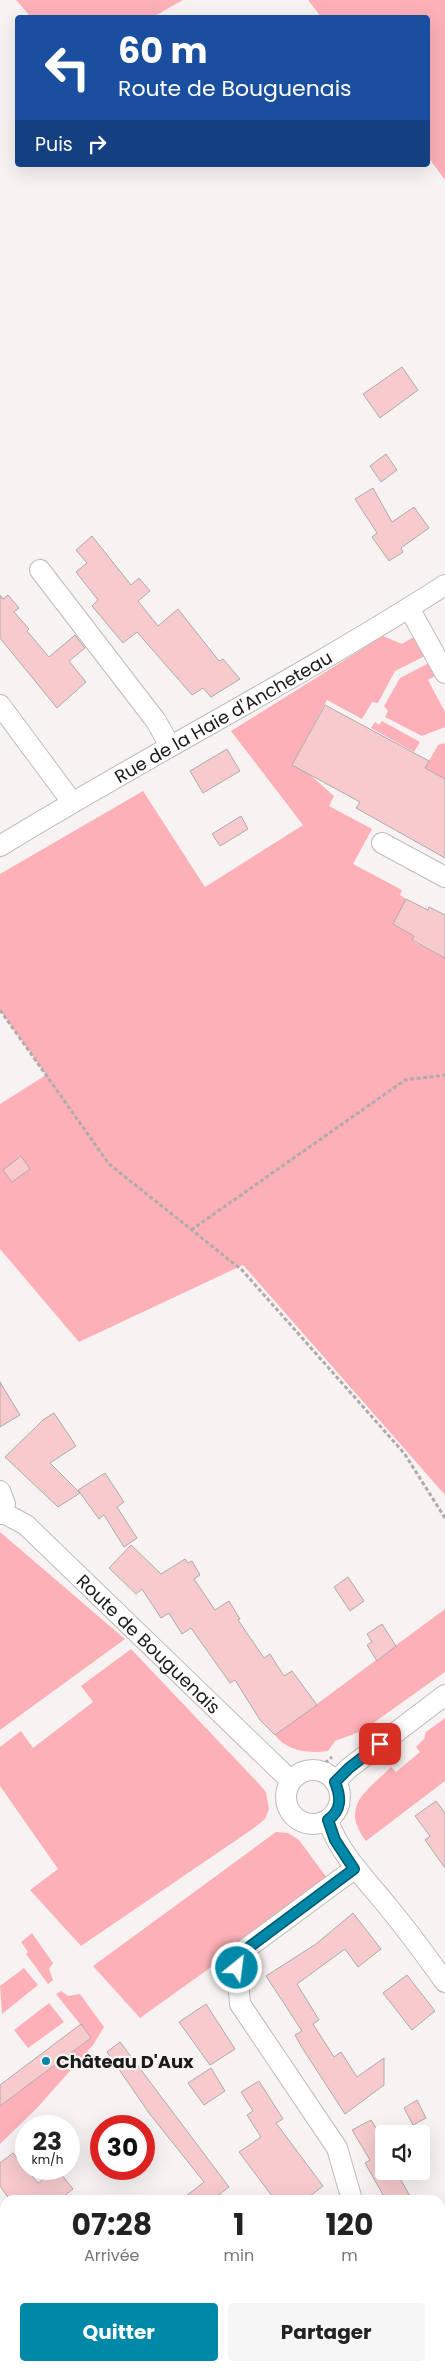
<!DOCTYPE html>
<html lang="fr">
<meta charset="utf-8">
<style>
body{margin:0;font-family:Poppins,sans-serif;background:#f6f6f6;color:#222;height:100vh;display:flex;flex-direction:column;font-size:19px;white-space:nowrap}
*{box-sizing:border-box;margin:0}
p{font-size:16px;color:#767676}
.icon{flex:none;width:28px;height:28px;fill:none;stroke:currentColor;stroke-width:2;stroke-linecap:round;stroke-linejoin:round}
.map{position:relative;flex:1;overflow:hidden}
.details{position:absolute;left:0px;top:2195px;width:445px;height:176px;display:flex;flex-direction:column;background:#fff;border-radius:15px 15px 0 0;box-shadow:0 5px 20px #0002}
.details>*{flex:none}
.hud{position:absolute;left:15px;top:15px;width:415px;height:152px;border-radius:5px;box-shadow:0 5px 20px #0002;background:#1a4fa0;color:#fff;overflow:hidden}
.fabs{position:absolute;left:375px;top:2125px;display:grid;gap:10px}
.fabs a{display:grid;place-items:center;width:55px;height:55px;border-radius:5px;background:#fff;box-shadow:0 5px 20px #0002;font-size:25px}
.speed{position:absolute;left:15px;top:2115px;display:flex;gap:10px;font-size:25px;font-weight:700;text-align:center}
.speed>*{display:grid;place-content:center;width:65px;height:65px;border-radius:50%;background:#fff;box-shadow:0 5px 20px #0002;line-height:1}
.speed small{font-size:12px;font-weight:400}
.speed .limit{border:8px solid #d22;background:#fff;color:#111}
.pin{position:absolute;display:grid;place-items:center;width:42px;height:42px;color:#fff;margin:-21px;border-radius:10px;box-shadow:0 2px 8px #0006}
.me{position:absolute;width:55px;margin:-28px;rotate:29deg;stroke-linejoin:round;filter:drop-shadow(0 0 4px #0008)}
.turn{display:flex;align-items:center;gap:18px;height:105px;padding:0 20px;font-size:22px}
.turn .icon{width:65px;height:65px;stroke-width:2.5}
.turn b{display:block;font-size:35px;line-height:42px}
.then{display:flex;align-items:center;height:48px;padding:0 20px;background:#0003;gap:10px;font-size:19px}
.eta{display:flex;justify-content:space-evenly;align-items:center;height:85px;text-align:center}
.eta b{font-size:30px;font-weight:700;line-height:35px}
.action{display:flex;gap:10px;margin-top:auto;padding:10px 20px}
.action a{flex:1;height:58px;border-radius:5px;background:#0088a9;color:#fff;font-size:20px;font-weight:700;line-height:58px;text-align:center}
.action a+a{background:#f6f6f6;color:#222}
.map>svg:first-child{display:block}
.green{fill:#fdb0b8}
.building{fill:#f7cace;stroke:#afaaab}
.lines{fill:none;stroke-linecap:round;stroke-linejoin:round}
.minor-casing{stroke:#bfbbbb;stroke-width:22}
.path{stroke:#afabab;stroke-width:3;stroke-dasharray:4 2.5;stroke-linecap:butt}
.minor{stroke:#fff;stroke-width:20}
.route-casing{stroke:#00586e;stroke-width:12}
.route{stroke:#0088a9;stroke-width:9}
.poi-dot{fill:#0088a9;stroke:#f8f3f3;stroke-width:2}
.labels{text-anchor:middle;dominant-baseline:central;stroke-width:4.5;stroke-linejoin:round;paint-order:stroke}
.street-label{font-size:18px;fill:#1c1a1a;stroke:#f8f3f3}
.poi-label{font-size:18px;font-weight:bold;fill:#1c1a1a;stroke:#f8f3f3;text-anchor:start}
</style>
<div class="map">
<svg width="445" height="2371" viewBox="0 0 445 2371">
<rect width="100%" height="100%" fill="#f8f3f3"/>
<path class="green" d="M16,0H183L153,17H31Z
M308,0H445V180L428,157V18L321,17Z
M417,635L427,655L395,671L378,703L372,702L362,719L327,700L292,765L309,774L334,796L329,806L372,829L353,864L402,890L400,895L406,899L393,924L414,936L412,941L445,958V1495L243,1265L79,1342L0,1249V1104L46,1075L0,1010V874L143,791L205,887L303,825L231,731L383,636L402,644Z
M431,662L437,675L428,680L445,712V727L422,736L385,717L388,711L384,706L400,678Z
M382,721L420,742L414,752L371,728L375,722L379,725Z
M445,743V779L425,768L438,745Z
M0,1532L125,1639L0,1730Z
M445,1609V1672L362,1731L335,1741L328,1751C310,1754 286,1751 275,1735Z
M131,1649L261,1786L266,1792L269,1809L265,1819L254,1828L81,1946L30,1890L58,1869L0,1786V1747L21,1731L33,1748L93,1702L81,1686Z
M445,1718V1781L366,1841C339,1806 367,1791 391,1767L396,1772L420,1752L416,1747L424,1739L426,1732Z
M276,1832L288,1833L299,1840L330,1882L140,2018L93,1966Z
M32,1933L53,1963L49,1969L53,1980L48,1984L26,1954L28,1952L21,1942Z
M24,1968L38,1985L2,2014L0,1986Z
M61,1991L68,1996L80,1994L104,2027L93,2045L38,2107L0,2144V2106L91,2038L56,1994Z
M49,2003L64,2022L28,2048L14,2030Z"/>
<path class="building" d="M402,367L418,390L380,418L363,394Z
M386,454L397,470L381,482L370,466Z
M373,488L392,522L414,507L429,528L401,548L403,552L389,561L372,537L377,533L355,499Z
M92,536L131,585L139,578L150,591L138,601L158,626L178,609L219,661L223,659L240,679L211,697L203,688L192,695L137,632L123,643L92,606L98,600L76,572L87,563L76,550Z
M0,595L3,599L8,595L19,608L14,612L29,629L27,631L49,657L75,635L85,648L69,661L86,682L57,708L0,638Z
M325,705L429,761L425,768L445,779V858L356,808L360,802L292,765Z
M227,749L240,771L203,793L190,771Z
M241,816L248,829L220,846L212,834Z
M406,899L428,910L429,907L445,915V958L412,940L414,936L393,924Z
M21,1156L30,1169L12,1182L3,1170Z
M0,1382L20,1415L0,1427Z
M54,1413L76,1446L50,1463L80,1493L58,1507L5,1457L43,1420Z
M105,1473L124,1502L117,1507L137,1538L124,1547L104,1515L99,1519L78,1490Z
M131,1545L161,1574L185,1559L188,1563L192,1561L200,1575L194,1579L215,1610L229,1601L240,1619L238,1620L264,1658L270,1654L284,1676L292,1671L317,1705L275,1735L260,1720L235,1680L230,1683L191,1628L182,1634L169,1613L161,1618L142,1589L136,1594L109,1568Z
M348,1577L364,1601L350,1611L334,1587Z
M382,1624L396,1646L377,1661L367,1645L372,1642L367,1634Z
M436,1801L445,1813V1868L425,1840L430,1836L415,1816Z
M353,1913L381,1949L358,1967L345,1949L297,1984L319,2020L313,2024L334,2057L341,2052L357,2077L384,2058V2085L345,2114L301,2046L295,2035L302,2031L266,1976L316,1944Z
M407,1975L435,2011L412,2030L383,1993Z
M206,2004L235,2049L210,2065L179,2022Z
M81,2024L91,2038L0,2106V2085Z
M120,2042L229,2187L212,2200H181L204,2182L149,2113L107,2052Z
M211,2068L225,2091L204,2105L188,2083Z
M259,2081L283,2119L276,2123L323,2186L305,2200H275L239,2152L261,2137L247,2115L253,2111L241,2092Z
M417,2100L426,2118L413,2125L404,2108Z
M371,2120L384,2141V2171H396L412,2200H386L365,2163L370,2160L352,2130Z
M13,2153L38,2183L57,2169L73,2189L59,2200H10L0,2186V2163Z"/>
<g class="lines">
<g class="minor-casing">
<g id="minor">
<path d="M40,570L156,721L170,746"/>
<path d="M409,608L445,673"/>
<path d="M0,705L72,802"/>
<path d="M382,843L445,877"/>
<path id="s1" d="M0,846C147,756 300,678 445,585"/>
<path d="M0,1491L5,1504L0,1514"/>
<path id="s2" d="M2,1512L26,1525L291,1781"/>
<circle cx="313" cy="1797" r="27"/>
<path d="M335,1782L349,1768L445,1695"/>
<path d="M328,1821C341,1856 366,1879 389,1908C409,1932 427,1957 445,1982"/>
<path d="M352,2200L337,2148L240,2004L237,1968L240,1957L247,1948L354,1869"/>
<path d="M119,2366L123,2371"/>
<path d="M367,2366L371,2371"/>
<path d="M392,2366L393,2371"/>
</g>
</g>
<path class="path" d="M0,1010L109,1164L242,1270L404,1453L445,1518
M191,1230L405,1080L445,1075
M320,1767L332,1757"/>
<use href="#minor" class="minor"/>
</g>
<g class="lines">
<g class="route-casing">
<path id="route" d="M237,1968L240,1957L248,1948L354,1869L335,1840L328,1820C342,1810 341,1797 335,1782L349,1768L380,1744"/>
</g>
<use href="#route" class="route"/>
</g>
<circle class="poi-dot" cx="46" cy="2061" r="5"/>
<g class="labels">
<g class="street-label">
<text stroke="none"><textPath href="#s1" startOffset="258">Rue de la Haie d'Ancheteau</textPath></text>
<text stroke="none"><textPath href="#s2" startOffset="198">Route de Bouguenais</textPath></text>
</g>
<g class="poi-label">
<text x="56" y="2061">Château D'Aux</text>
</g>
</g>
</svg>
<div class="fabs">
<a><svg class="icon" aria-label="sound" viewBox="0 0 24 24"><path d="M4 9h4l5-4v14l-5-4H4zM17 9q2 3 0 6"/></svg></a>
</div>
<div class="speed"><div>23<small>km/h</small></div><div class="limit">30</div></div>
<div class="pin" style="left:380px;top:1744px;background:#d93025"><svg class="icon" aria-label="arrive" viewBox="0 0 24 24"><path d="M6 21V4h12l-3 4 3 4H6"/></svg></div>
<svg class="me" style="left:237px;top:1968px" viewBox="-20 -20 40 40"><circle r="17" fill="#0088a9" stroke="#fff" stroke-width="3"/><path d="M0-11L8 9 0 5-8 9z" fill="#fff"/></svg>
<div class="hud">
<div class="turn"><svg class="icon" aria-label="left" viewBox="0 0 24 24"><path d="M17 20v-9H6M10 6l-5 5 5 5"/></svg><div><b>60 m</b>Route de Bouguenais</div></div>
<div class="then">Puis<svg class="icon" aria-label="right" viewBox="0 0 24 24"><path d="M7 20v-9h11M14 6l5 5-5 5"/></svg></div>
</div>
<section class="details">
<div class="eta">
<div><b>07:28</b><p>Arrivée</p></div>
<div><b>1</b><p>min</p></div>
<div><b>120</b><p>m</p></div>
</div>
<div class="action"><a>Quitter</a><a>Partager</a></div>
</section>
</div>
